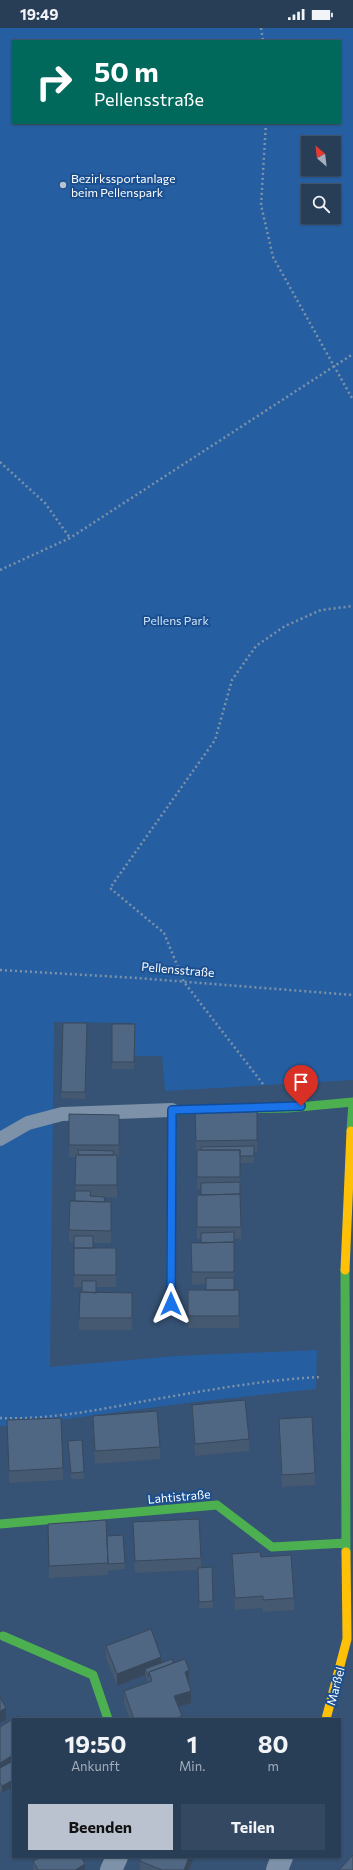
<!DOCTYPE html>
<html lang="de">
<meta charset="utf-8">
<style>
body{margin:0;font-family:Commissioner,sans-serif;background:#344961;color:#f1f3f6;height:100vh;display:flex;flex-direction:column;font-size:15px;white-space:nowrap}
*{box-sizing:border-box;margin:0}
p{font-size:13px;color:#a5aeba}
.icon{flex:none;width:22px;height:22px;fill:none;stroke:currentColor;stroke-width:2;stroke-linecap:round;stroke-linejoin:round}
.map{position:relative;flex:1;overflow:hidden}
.panel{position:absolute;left:12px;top:1690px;width:329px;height:140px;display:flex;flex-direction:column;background:#283e57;border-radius:0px;box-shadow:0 1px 3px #0004,0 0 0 1px #44576d}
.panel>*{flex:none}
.top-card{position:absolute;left:12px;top:12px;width:329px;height:84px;border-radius:0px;box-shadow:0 1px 3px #0004,0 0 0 1px #44576d;background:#00695c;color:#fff;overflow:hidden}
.needle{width:26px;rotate:332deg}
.fabs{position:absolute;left:301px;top:108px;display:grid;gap:8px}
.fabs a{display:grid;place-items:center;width:40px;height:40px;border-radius:0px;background:#283e57;box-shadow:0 1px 3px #0004,0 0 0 1px #44576d;font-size:20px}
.pin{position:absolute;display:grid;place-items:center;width:34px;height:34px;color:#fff;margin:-41px -17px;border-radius:50% 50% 50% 0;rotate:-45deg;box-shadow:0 0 4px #0007}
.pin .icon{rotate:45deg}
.me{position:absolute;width:44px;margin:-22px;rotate:0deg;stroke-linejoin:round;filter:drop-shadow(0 0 3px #0008)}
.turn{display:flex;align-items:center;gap:14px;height:84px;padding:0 16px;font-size:18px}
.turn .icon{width:52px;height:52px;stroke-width:2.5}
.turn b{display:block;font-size:28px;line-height:34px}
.eta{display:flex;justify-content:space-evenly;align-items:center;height:68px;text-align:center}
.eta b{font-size:24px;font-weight:700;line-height:28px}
.cta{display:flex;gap:8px;margin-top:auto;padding:8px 16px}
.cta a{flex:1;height:46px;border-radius:0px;background:#b9c2ce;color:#111;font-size:16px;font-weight:700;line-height:46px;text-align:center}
.cta a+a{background:#344961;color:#f1f3f6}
.status{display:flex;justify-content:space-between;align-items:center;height:28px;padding:0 20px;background:#283e57;direction:ltr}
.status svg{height:11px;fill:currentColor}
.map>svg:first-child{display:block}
.green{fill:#265fa1;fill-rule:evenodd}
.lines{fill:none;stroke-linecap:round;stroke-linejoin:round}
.path{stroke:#7d92a8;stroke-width:2.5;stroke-dasharray:2 3;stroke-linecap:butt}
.lane{stroke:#7d92a8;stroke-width:14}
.street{stroke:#7d92a8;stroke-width:22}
.fast{stroke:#4caf50;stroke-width:9}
.slow{stroke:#ffc107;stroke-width:9}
.wall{fill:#455971}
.shaded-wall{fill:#38485c}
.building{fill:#506783;stroke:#38485c}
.route-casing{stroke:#114b97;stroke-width:10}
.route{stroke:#1a73e8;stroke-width:7}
.poi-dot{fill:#b9c2ce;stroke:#1b4f8f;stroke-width:1.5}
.labels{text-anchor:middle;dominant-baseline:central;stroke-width:4;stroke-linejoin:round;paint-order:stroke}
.poi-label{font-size:12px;fill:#fff;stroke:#1b4f8f;text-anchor:start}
.park-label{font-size:12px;fill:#cfe3fa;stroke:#1b4f8f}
.street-label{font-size:12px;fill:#fff;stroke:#1b4f8f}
</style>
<div class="status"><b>19:49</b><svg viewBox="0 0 49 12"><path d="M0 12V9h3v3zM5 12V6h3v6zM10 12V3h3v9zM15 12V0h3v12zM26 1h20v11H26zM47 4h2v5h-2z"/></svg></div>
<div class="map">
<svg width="353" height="1842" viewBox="0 0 353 1842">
<rect width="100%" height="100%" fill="#365274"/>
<path class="green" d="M0,0H353V1052L165,1063L162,1028H133L134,995L54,994L50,1339L176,1328L317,1322L316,1361L194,1374L14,1398H0ZM13,13H340V95H13ZM308,115H334V141H308ZM308,163H334V189H308Z"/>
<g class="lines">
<path class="path" d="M261,0L263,13
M266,95L261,177L273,229L353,372
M0,434L45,475L70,510
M0,542L70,510L353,326
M0,942L137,950L353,967
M263,1056L184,954L164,905L110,860L215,712L232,652L256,618L285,598L321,582L353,578
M0,1390C48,1392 98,1382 145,1373C203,1363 262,1352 320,1349"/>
<path class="lane" d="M0,1111L28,1095L62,1086L172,1082"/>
<path class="street" d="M111,1842L117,1829
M277,1842L282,1829"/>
<path class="fast" d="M345,1242L346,1524
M171,1276L172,1082L288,1080L353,1074L351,1103
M0,1496L217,1477L272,1519L346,1515
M3,1608L93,1647L108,1691"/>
<path class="slow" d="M345,1242L351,1103
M326,1691L347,1611L346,1524"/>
</g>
<path class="wall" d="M63,995H87L85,1071L61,1070Z
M112,996H135L134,1041H112Z
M257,1079V1124H254V1135H240L241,1211H234V1262H239V1300H188V1262H206V1256L192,1257L191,1215H201V1211H197V1167H201V1161H197V1125H196L195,1080Z
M69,1086L119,1087V1129H117V1170L104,1169L105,1174L111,1186V1215H93V1220H116V1259H96V1265H132V1302H79L80,1264H82V1259H74V1214H69V1202L75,1173L76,1129H69Z
M192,1377L249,1411V1423L195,1428L192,1389Z
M93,1388L160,1419V1431L95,1436L93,1400Z
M279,1391L315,1445V1457L282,1459L279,1403Z
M7,1392L63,1440V1452L9,1455Z
M68,1413L84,1444V1451H71Z
M133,1494L201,1530V1540L213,1573V1580H199L198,1542L135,1545Z
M48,1496L107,1508L125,1535V1541L108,1543V1547L49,1550Z
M232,1526L261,1529L294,1570V1582L263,1584V1580L235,1582L232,1538Z
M106,1618L161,1635H173L189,1654H188L191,1675L178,1679L182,1691H130L124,1675V1663L148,1654L145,1647L117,1658L106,1630Z
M13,1691V1759L2,1765L0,1762V1699Z
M194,1829L189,1842H140V1833Z
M33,1833L85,1842H33Z"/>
<path class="shaded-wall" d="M161,1629V1641H145V1647L117,1658V1646Z
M189,1642V1654L185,1656V1644Z
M191,1663V1675L174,1680V1668Z
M6,1680V1692L0,1695V1683Z
M182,1688V1691H174Z
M13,1727V1739L0,1747V1735Z
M13,1752V1759L2,1765V1758Z
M189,1829H194L189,1842H184Z
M85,1836V1842H75Z"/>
<path class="building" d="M63,995H87L85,1064H61Z
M112,996H135L134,1034H112Z
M257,1079V1112L196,1113L195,1080Z
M69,1086L119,1087V1117H69Z
M254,1118V1128H240V1122H201V1119Z
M78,1122L114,1123L113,1127H79Z
M197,1122H240V1149H197Z
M76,1127H117V1157H75Z
M240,1154V1166L201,1167V1155Z
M75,1163H91L90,1168L104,1169L105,1174L75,1173Z
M240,1166L241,1199H197V1167Z
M70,1173L111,1174V1203L69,1202Z
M234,1204V1214L201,1215V1205Z
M74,1208H93V1220H74Z
M234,1214V1244H192L191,1215Z
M74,1220H116V1247H74Z
M206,1250H234V1262H206Z
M82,1253H96V1265L82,1264Z
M188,1262H239V1288H188Z
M80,1264L132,1265V1290H79Z
M245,1372L249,1411L195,1416L192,1377Z
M157,1383L160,1419L95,1423L93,1388Z
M312,1389L315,1445L282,1447L279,1391Z
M61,1390L63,1440L9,1443L7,1392Z
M82,1412L84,1444L71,1445L68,1413Z
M199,1491L201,1530L135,1533L133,1494Z
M106,1492L108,1535L49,1538L48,1496Z
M123,1507L125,1535L108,1536L107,1508Z
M260,1524L261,1529L291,1527L294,1570L263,1572V1568L235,1570L232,1526Z
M212,1539L213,1573L199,1574L198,1540Z
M151,1601L161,1629L117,1646L106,1618Z
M172,1631L173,1635L149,1644V1649L145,1641Z
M185,1631L189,1642L185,1644L191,1663L174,1668L182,1688L174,1691H134L124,1663L152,1653L149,1644Z
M0,1669L6,1680L0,1683Z
M18,1688L20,1691H14Z
M13,1691V1727L0,1735V1699Z
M13,1733V1752L2,1758L0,1755V1740Z
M353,1827V1842H339Z
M41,1829H81L85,1836L75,1842H38L33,1833Z
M141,1829H189L184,1842H162L140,1833Z"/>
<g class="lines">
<g class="route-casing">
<path id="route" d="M171,1276L172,1082L301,1078"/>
</g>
<use href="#route" class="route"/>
</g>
<circle class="poi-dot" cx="63" cy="157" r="4"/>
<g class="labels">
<g class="poi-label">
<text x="71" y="150">Bezirkssportanlage<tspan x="71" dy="14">beim Pellenspark</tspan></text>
</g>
<g class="park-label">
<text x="176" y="592">Pellens Park</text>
</g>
<g class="street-label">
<text transform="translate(178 941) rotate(5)">Pellensstraße</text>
<text transform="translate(179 1468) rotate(-5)">Lahtistraße</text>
<text transform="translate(335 1658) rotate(-75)">Marßel</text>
</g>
</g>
</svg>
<div class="fabs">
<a><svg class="needle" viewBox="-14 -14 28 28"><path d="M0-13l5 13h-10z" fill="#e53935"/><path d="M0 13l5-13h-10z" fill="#a5aeba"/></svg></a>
<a><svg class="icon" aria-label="search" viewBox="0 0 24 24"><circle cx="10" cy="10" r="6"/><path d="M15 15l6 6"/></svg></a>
</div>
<div class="pin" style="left:301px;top:1078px;background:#d93025"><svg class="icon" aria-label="arrive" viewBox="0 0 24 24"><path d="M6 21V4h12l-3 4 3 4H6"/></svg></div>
<svg class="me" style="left:171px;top:1276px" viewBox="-20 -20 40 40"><path d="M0-17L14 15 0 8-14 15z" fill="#1a73e8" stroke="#fff" stroke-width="4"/></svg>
<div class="top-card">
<div class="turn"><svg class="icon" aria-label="right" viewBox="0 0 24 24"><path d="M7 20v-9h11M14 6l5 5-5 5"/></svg><div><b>50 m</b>Pellensstraße</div></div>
</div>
<section class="panel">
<div class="eta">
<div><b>19:50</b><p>Ankunft</p></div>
<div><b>1</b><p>Min.</p></div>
<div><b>80</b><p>m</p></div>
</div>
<div class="cta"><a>Beenden</a><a>Teilen</a></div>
</section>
</div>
